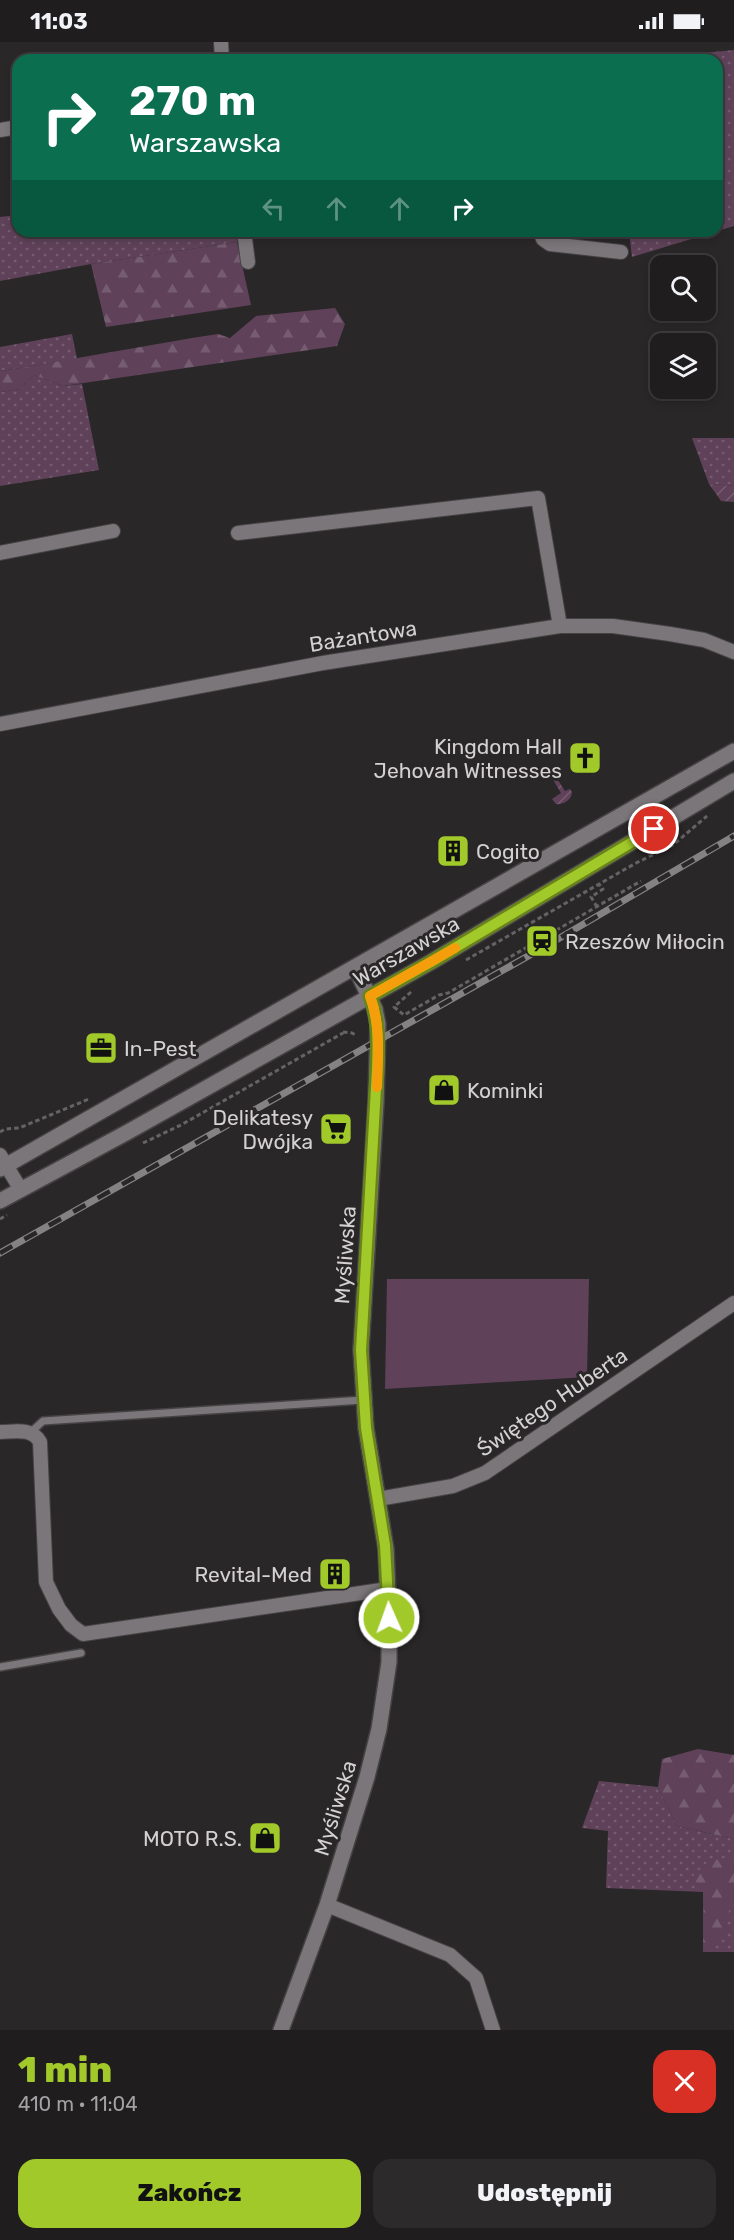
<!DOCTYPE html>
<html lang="pl">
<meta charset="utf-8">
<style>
body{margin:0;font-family:Rubik,sans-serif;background:#2d2a2c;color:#f1f3f6;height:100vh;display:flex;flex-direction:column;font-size:22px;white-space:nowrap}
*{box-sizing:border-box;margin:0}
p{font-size:20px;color:#a2a2a4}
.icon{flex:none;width:33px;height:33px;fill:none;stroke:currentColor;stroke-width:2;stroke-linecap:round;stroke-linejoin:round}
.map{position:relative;height:1988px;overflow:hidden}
.drawer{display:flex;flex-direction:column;background:#201d1f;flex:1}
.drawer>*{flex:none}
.hud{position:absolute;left:12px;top:12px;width:711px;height:183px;border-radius:18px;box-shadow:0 3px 9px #0003,0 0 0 2px #3d3b3d;background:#0b6e4f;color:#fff;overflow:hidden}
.controls{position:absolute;left:650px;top:213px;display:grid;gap:12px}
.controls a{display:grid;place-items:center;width:66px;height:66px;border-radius:12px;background:#201d1f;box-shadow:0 3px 9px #0003,0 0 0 2px #3d3b3d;font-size:30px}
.pin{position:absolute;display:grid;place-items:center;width:51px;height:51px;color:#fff;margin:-26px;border:3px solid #fff;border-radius:50%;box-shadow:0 2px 6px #0007}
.me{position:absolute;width:66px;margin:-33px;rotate:358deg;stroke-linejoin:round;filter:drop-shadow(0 0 4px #0008)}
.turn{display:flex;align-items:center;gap:21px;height:126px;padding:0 18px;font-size:27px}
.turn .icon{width:78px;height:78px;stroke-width:2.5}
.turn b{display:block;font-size:42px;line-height:51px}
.lanes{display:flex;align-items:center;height:57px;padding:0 18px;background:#0003;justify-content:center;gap:30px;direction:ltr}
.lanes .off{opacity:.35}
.round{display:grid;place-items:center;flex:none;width:63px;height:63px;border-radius:18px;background:#2d2a2c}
.summary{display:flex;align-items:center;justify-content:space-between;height:102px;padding:0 18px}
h1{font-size:36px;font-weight:800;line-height:45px;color:#a1c92a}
.action{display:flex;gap:12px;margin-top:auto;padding:12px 18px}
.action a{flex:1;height:69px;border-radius:18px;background:#a1c92a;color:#111;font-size:24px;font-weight:800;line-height:69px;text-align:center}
.action a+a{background:#2d2a2c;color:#f1f3f6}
.status{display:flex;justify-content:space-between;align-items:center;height:42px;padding:0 30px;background:#201d1f;direction:ltr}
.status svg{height:16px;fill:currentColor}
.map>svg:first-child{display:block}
.grass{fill:url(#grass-dots)}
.forest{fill:url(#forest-firs)}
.garden{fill:url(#garden-furrows)}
.pitch{fill:#5f4259}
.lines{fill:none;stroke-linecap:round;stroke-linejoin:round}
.service-casing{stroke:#454244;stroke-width:10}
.minor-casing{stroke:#454244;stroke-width:16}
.tertiary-casing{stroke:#454244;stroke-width:18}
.secondary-casing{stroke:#454244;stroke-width:18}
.path{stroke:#666365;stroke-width:3;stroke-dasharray:4.5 3;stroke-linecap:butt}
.service{stroke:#7a7679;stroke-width:7}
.minor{stroke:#7a7679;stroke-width:14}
.tertiary{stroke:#7a7679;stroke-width:15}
.secondary{stroke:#7a7679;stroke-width:15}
.rail-casing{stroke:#858284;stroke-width:7}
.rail{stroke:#2a2729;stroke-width:4.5;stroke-dasharray:14;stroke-linecap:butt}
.route-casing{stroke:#69831b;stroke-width:15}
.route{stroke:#a1c92a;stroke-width:10}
.slow{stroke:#f59e0b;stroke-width:10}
.labels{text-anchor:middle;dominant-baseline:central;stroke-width:6;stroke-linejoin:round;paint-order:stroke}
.street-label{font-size:21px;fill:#d4d1d3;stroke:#2a2729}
.poi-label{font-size:21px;fill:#d4d1d3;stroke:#2a2729;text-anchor:end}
</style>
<div class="status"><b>11:03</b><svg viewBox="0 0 49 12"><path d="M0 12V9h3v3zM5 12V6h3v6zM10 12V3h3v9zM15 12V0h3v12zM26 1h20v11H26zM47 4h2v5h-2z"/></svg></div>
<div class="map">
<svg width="734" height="1988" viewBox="0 0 734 1988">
<defs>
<pattern id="grass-dots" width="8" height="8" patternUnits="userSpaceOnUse" patternTransform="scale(1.5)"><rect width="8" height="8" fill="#5f4259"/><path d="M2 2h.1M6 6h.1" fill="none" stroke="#755c70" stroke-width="1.8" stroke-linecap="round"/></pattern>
<pattern id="forest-firs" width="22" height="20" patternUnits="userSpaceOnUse" patternTransform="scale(1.5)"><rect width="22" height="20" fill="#5f4259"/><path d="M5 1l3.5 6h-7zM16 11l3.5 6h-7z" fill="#755c70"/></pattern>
<pattern id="garden-furrows" width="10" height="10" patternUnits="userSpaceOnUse" patternTransform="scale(1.5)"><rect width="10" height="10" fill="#5f4259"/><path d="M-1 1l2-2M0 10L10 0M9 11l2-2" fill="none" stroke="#755c70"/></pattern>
</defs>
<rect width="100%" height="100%" fill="#2a2729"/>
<path class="grass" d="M734,8V184L632,215L629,189H717V18H631Z
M18,173V189H236L237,200L91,222L0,239V175Z
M72,292L77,317L0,329V305Z
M34,333L63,344L82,342L99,428L0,444V350L20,347Z
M692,396H734V444L709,442Z
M599,1739L658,1745L677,1784L734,1797V1910H703V1850L606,1846L608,1789L582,1786Z"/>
<path class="forest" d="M237,200L251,263L106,285L91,222Z
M335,266L345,282L337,304L63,344L34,333L20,347L0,350V329C73,318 145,303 218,292L230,296L256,274Z
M698,1707L734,1713V1797L677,1784L658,1745L662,1717Z
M711,1817L734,1819V1853L732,1854L726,1889L703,1910L704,1850L692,1835Z"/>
<path class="garden" d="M709,442L734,444V460L721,459Z
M549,731L554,732L565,749L570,747L572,750C572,758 563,763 556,762L552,757L561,751Z"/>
<path class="pitch" d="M387,1237H589L587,1335L385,1347Z"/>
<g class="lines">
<g class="service-casing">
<path id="service" d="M31,1390L43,1379L363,1358
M0,1625L81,1611"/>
</g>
<g class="minor-casing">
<path id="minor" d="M221,0L222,18
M0,88L18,85
M244,189L248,220
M540,189L543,197L550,202L621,210
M238,491L538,456L560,584
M0,511L113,489
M0,682L323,621L560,584H613L670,592L704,598L734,610
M0,1113L21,1148
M0,1390C14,1390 32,1385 40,1400L46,1540L59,1567L71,1583L83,1592L388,1547
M378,1457L453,1444L485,1431L734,1261
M327,1863L450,1913L476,1936L493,1988"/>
</g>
<g class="tertiary-casing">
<path id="tertiary" d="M281,1988L327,1863L367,1735L379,1687L389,1620V1576L386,1507L366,1386L361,1308L376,1060L378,982L375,967L355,925"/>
</g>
<g class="secondary-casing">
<path id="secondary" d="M0,1127L734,709
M0,1159L126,1091L431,920L734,739"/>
</g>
<path class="path" d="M597,865L591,855L603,847L599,842
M466,918L636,821L673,803L707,774
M411,950L394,965L404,973L439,953L448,951L641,839
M343,990L352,991L357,994
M0,1090L5,1087L19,1086L89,1057
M143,1101L181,1083L343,991
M0,1177L7,1173"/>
<use href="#service" class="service"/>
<use href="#minor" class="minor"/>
<use href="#tertiary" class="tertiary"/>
<use href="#secondary" class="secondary"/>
<g class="rail-casing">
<path id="rail" d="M0,1211L546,904L734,794"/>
</g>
<use href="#rail" class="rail"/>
</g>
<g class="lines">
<g class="route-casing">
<path id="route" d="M389,1576L385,1503L366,1386L361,1308L377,1028C378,1002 379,978 370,954L431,920L654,787"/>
</g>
<use href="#route" class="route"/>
<path class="slow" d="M377,1045C378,1015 381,983 370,954L455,906"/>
</g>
<defs>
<g id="church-square" transform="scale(1.725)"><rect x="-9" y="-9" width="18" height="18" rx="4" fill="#a1c92a" stroke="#2a2729"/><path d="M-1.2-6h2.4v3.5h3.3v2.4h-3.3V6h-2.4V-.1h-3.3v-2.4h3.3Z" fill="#111"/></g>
<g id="building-square" transform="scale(1.725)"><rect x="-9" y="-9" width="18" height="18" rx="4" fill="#a1c92a" stroke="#2a2729"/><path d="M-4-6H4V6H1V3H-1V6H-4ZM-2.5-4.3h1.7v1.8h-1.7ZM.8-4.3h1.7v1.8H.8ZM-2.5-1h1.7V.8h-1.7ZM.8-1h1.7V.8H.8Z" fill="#111"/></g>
<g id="station-square" transform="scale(1.725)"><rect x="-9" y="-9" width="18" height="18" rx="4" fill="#a1c92a" stroke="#2a2729"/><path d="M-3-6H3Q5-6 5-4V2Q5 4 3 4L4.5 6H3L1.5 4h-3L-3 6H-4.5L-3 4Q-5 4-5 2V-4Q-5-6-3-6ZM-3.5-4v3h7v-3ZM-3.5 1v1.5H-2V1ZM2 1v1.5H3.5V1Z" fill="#111"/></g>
<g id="office-square" transform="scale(1.725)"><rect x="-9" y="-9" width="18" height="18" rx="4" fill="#a1c92a" stroke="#2a2729"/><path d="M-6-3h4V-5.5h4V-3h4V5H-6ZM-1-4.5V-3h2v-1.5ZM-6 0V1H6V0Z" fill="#111"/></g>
<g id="shop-square" transform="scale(1.725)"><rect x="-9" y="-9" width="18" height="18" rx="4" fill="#a1c92a" stroke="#2a2729"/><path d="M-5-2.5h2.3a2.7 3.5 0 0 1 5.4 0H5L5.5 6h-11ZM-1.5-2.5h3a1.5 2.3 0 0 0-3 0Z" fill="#111"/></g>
<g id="supermarket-square" transform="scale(1.725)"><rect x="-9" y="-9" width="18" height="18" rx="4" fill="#a1c92a" stroke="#2a2729"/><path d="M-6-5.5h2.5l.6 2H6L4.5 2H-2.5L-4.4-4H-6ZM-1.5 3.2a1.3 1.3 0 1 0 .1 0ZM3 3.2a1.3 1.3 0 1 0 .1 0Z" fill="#111"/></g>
</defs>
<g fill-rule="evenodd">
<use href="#church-square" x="585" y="716"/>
<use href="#building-square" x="453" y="809"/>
<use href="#station-square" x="542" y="899"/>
<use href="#office-square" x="101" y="1006"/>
<use href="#shop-square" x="444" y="1048"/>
<use href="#supermarket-square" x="336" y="1087"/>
<use href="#building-square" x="335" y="1532"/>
<use href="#shop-square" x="265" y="1796"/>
</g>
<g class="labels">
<g class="street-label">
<text transform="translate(363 594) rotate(-9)">Bażantowa</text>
<text transform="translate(406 909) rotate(-30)">Warszawska</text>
<text transform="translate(345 1213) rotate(-86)">Myśliwska</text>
<text transform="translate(552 1360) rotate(-34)">Świętego Huberta</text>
<text transform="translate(335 1766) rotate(-73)">Myśliwska</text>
</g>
<g class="poi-label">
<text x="562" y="704">Kingdom Hall<tspan x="562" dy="24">Jehovah Witnesses</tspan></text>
<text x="476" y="809" text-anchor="start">Cogito</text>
<text x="565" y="899" text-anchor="start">Rzeszów Miłocin</text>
<text x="124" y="1006" text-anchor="start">In-Pest</text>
<text x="467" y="1048" text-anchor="start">Kominki</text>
<text x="313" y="1075">Delikatesy<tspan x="313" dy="24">Dwójka</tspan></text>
<text x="312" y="1532">Revital-Med</text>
<text x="242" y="1796">MOTO R.S.</text>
</g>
</g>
</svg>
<div class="controls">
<a><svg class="icon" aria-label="search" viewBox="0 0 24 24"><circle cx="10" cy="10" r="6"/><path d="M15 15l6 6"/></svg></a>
<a><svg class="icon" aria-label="layers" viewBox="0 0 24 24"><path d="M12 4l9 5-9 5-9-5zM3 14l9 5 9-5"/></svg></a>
</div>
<div class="pin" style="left:654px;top:787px;background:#d93025"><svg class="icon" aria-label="arrive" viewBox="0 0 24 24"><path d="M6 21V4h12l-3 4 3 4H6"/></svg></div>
<svg class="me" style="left:389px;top:1576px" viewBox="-20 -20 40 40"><circle r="17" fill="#a1c92a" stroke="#fff" stroke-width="3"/><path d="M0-11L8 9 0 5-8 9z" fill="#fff"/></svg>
<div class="hud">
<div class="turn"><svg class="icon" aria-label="right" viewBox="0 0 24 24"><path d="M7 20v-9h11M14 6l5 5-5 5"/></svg><div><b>270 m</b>Warszawska</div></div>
<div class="lanes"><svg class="icon off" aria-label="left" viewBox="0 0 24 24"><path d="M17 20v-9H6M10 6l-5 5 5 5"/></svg><svg class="icon off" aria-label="ahead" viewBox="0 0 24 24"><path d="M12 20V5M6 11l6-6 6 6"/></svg><svg class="icon off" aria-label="ahead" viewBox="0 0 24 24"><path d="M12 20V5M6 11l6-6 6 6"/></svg><svg class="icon" aria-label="right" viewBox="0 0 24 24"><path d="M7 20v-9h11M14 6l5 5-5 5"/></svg></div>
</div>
</div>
<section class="drawer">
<div class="summary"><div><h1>1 min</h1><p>410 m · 11:04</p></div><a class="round" style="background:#d93025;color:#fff"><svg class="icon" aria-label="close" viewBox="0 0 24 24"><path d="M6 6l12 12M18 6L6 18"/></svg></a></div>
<div class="action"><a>Zakończ</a><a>Udostępnij</a></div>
</section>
